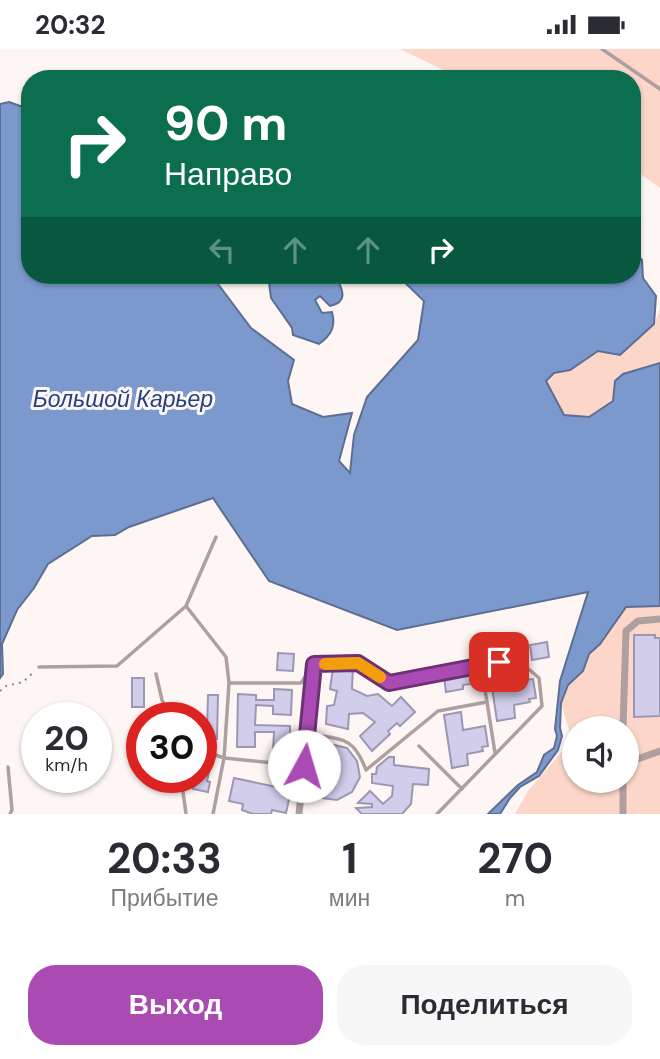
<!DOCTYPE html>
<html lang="ru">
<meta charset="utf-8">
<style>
body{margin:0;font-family:"DM Sans",sans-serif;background:#f7f7f7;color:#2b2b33;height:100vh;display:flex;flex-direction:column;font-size:26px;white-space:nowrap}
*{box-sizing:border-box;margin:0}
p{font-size:23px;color:#7c7c81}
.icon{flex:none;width:38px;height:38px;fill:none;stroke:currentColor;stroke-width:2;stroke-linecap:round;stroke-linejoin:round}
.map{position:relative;height:765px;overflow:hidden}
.side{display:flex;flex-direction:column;background:#fff;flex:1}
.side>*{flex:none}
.top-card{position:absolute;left:21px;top:21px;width:620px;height:214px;border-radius:28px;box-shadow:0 2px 5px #0004;background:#0b6e4f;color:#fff;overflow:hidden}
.tools{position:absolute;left:562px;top:667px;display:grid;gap:14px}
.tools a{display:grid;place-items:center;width:77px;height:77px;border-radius:50%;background:#fff;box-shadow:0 2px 5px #0004;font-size:35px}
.speed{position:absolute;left:21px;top:653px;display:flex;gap:14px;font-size:35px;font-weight:700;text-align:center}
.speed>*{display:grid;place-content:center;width:91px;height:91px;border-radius:50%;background:#fff;box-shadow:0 2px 5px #0004;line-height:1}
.speed small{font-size:18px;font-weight:400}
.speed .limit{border:10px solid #d22;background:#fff;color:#111}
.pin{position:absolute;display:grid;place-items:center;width:60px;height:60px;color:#fff;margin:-30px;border-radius:14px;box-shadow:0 4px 10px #0006}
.me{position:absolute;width:77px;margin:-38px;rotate:6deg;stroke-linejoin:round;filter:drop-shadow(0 0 5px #0008)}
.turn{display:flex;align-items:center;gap:24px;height:147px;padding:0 28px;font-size:32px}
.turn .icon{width:91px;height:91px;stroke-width:2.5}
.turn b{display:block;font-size:49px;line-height:60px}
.lanes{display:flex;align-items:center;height:66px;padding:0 28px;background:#0003;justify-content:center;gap:35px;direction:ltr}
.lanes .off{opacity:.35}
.eta{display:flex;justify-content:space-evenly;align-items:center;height:119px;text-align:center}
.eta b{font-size:42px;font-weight:700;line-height:49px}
.action{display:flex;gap:14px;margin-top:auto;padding:14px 28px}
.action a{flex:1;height:80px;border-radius:28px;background:#aa4bb3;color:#fff;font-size:28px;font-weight:700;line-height:80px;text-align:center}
.action a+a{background:#f7f7f7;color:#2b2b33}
.status{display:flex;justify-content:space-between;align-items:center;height:49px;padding:0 35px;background:#fff;direction:ltr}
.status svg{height:19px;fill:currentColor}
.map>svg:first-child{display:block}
.green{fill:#fbd6c9;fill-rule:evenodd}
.water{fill:#7c99cd;stroke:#5d6e92;stroke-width:2}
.building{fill:#d2cdeb;stroke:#9c97b3;stroke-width:2}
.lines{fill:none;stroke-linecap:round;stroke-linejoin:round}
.path{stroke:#8f8784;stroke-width:2;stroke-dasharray:2 5;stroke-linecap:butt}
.service{stroke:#af9fa0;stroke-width:3.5}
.minor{stroke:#af9fa0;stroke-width:7}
.route-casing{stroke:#6e3174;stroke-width:18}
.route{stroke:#aa4bb3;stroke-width:12}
.slow{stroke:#f59e0b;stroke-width:12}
.labels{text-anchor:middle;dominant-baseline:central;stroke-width:6;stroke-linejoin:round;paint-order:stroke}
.water-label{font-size:23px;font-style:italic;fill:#224282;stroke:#fdf6f4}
</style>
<div class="status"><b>20:32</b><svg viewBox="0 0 49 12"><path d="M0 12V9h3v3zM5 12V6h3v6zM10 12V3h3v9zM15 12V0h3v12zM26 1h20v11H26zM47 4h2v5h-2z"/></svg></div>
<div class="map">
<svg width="660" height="765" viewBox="0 0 660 765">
<rect width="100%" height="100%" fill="#fdf6f4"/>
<path class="green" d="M400,0H660V139L632,119V30H462Z
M660,261V314L623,325L615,332L613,352L589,368L564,366L546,332L554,324L570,321L598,302L654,275Z
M660,557V765H515L528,742L572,691L561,654L568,636L583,622L589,605L600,595L626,558ZM574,679H626V732H574Z"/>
<path class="water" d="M9,53L23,58L26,111L30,117V226H229L218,235L251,279L294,311L288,332L292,355L323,368L352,364L339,412L350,424L354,386L367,348L418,291L424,252L397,226H632V201L642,211L643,229L656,247L654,275L620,306L598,302L570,321L554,324L546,332L564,366L589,368L613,352L615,332L623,325L660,314V557L626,558L600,595L589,605L583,622L568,636L561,654L560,679L562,687L558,701L539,727L520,738L510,749L500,765H488L518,736L537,723L544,706L554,699L557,687L555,680L560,632L588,543L397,581L269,532L213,449L129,478L115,486L92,487L48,515L34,539L17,561L2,595L3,625L0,629V55Z
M268,226H338L337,229C343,242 348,253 330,257L320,247L315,251L322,264L332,263C336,278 331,286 319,295L293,286L292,279L271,249Z"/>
<path class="building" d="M634,586H655V589H660V667L634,668Z
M547,593L549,608L532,611L530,596Z
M278,604L294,605L293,622L277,621Z
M510,616L512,632L533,630L536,649L529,650L530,653L514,656L515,669L497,672L489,619Z
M353,618L352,640L367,647L378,645L392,657L401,648L415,663L400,677L397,674L388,682L390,685L372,702L360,687L375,673L363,664L349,665L348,680L326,675L327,657L334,656L337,642L330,640L333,619Z
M470,623L471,635L463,636V640L446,643L444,628Z
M132,629H144V658H132Z
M274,640L292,641L291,666L273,665V657L256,656L255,676L290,677V703L273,702L274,683H255V698H237L238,645L256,646V651H274Z
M208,646H218L217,690H203V678H207Z
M461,663L463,681L485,677L488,697L482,698L483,702L467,705L468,716L452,719L444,666Z
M330,695L347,699L357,712L360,728L352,743L337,751L321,749Z
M389,708H394V716L429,720L428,736L413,735L411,755L402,765H362L356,759L372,758V755L358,754L370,742L383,755L392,747L393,737L372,734V725H376L377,718Z
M201,713L211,715L207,732L210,733L208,743L193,740L196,728H201Z
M234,729L291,741L286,764L272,761L271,765H253L242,761L243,755L229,752Z"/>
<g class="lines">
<path class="path" d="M0,642L6,637L23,633L34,623"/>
<path class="service" d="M602,0L660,40
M186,557L226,608L229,634
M481,617L487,653
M39,618L117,617L186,557L216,488
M156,625L162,651L171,668
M308,685C341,691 353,686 366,721L438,662L487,653L495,704
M419,697L462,740
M201,701L224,709L302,717
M8,718L12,761L10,765
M181,728L186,765
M213,765L224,709L229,634H301L314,615L358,614L389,633L517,610L539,629L542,657L437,765"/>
<path class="minor" d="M623,679L626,582L638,572L660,570
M626,714L660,702
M623,732V765
M299,765L314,615"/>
</g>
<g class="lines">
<g class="route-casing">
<path id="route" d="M304,717L314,615L358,614L389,634L499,613"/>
</g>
<use href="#route" class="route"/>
<path class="slow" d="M325,615L358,614L380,628"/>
</g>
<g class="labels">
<g class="water-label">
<text x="123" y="350">Большой Карьер</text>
</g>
</g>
</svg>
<div class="tools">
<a><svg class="icon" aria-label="sound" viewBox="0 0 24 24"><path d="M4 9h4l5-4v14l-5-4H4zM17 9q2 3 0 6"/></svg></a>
</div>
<div class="speed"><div>20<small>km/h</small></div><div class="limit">30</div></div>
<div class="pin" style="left:499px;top:613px;background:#d93025"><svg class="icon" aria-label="arrive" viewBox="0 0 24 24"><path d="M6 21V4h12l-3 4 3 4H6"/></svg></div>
<svg class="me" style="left:304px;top:717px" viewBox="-20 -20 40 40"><circle r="19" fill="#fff"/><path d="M0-13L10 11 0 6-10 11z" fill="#aa4bb3"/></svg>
<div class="top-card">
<div class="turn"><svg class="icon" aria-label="right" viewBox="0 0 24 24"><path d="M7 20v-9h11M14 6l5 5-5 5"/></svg><div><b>90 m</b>Направо</div></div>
<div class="lanes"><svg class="icon off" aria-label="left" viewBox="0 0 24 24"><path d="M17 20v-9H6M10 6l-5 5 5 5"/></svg><svg class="icon off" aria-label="ahead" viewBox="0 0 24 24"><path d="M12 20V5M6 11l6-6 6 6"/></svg><svg class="icon off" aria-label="ahead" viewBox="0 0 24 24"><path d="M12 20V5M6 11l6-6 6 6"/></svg><svg class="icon" aria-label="right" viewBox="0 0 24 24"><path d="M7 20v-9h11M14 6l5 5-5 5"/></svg></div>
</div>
</div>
<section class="side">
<div class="eta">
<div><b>20:33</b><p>Прибытие</p></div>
<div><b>1</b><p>мин</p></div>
<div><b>270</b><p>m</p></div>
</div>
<div class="action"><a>Выход</a><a>Поделиться</a></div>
</section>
